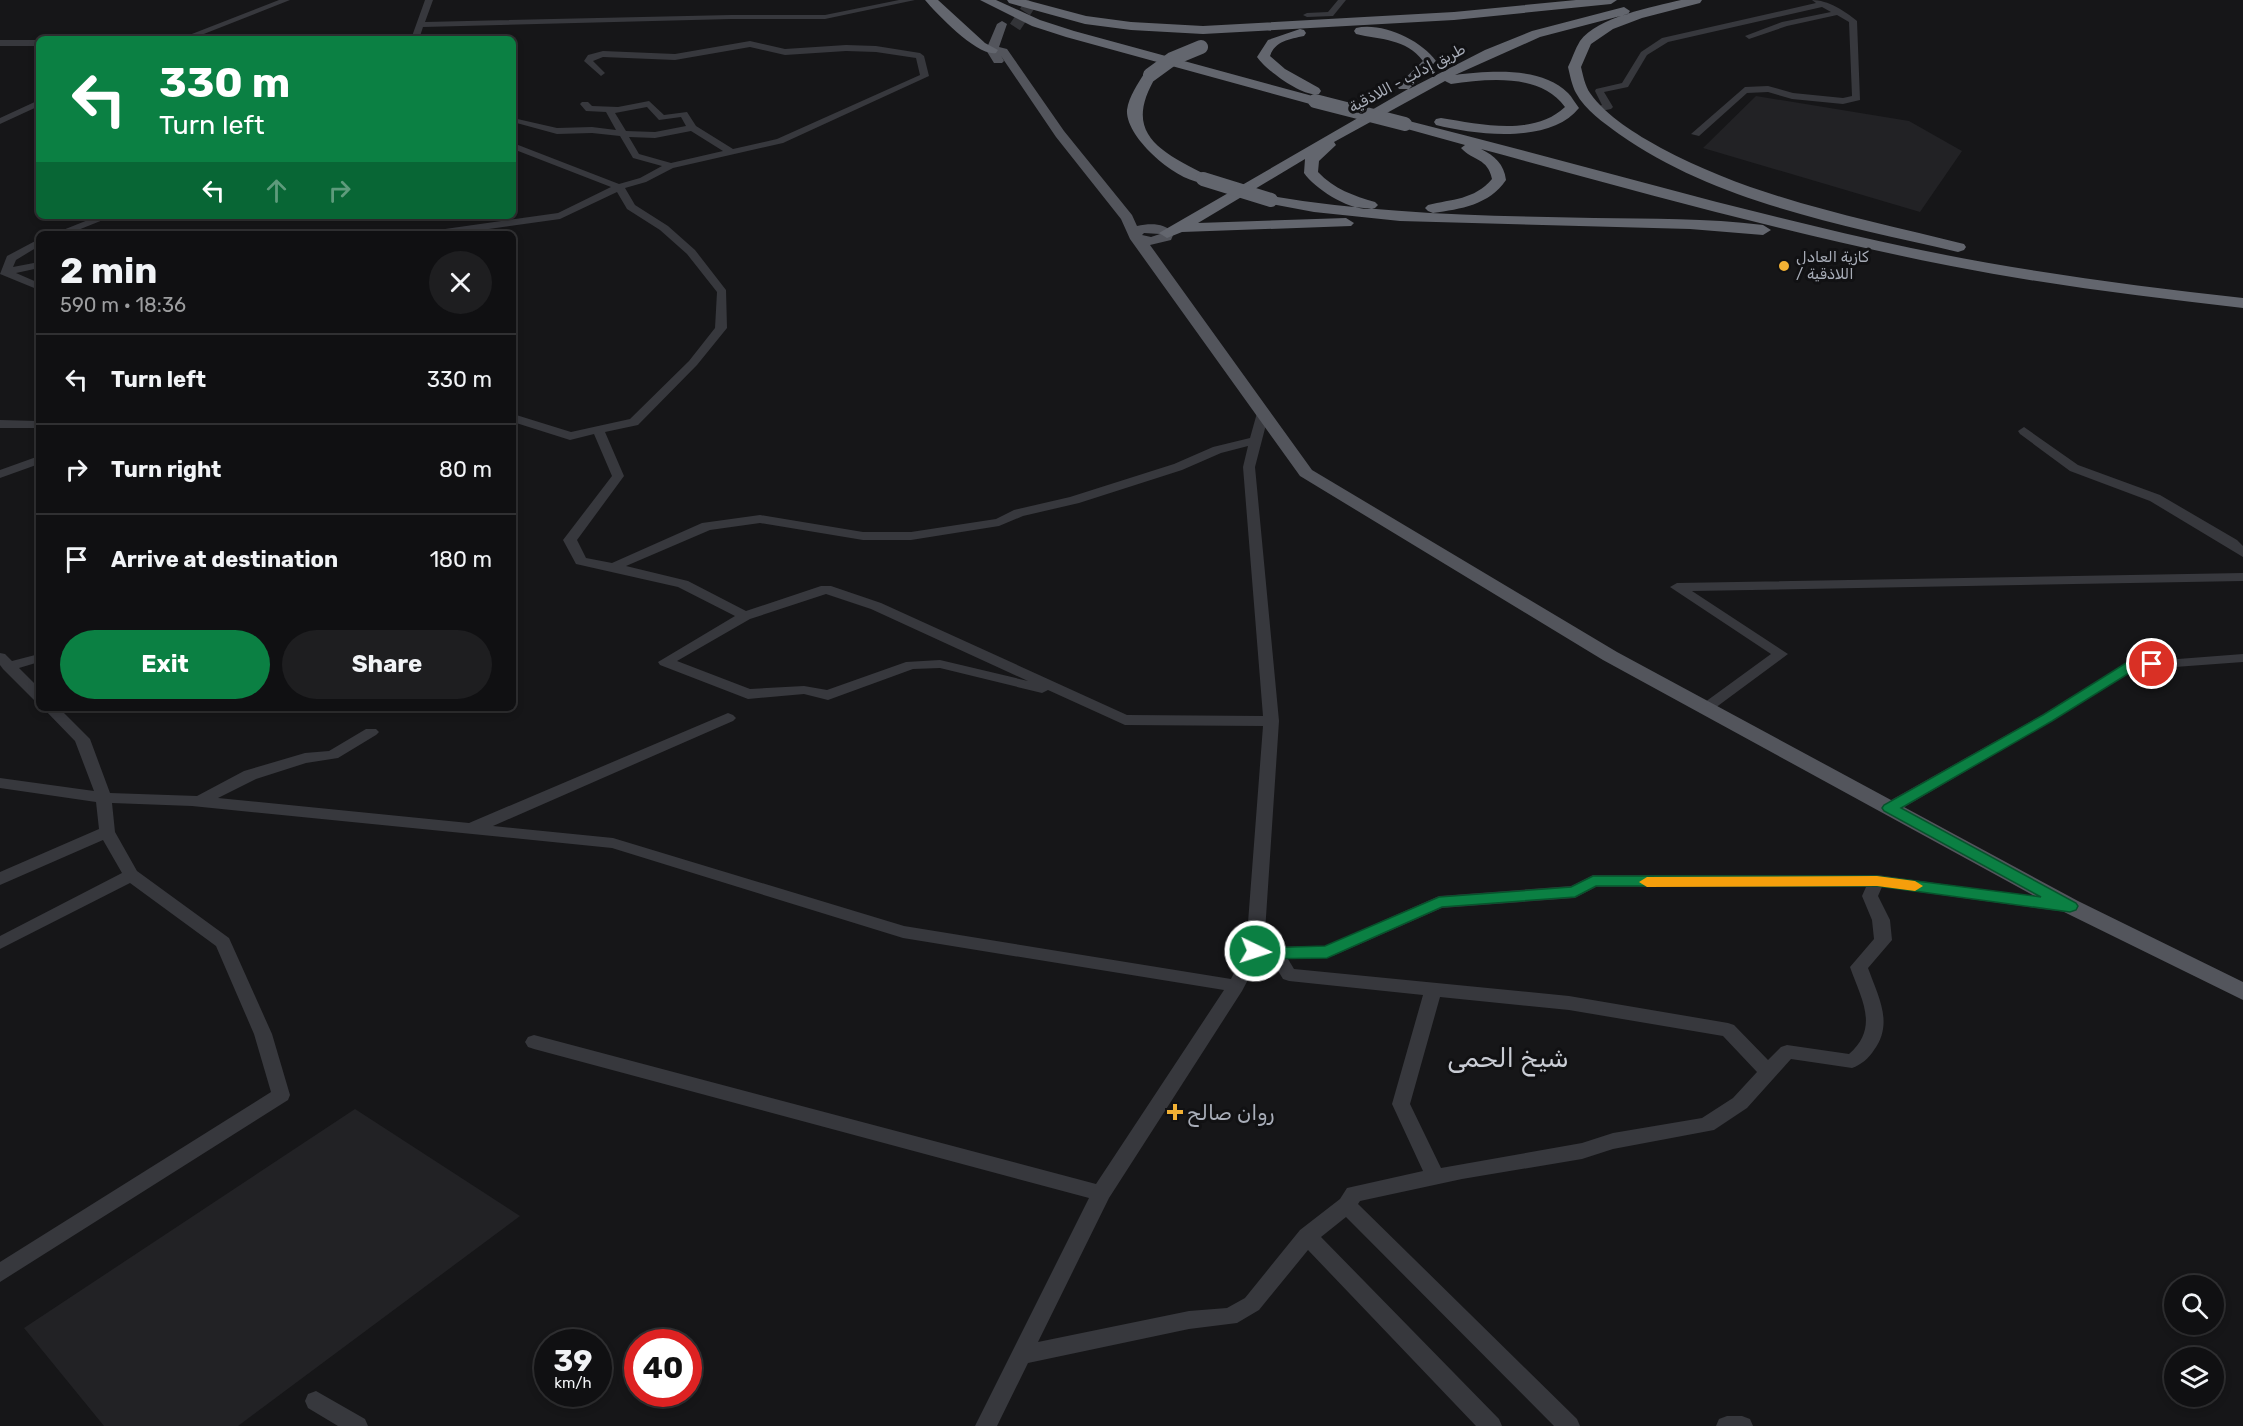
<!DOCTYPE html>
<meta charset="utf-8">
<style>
body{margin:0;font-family:Rubik,Vazirmatn,sans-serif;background:#1e1e20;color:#f1f3f6;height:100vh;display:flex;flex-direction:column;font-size:22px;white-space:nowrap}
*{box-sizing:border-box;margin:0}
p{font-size:20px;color:#9c9d9f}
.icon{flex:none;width:33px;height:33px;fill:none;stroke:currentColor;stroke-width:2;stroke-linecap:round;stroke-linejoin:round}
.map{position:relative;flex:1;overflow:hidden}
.side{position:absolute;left:36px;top:231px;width:480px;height:480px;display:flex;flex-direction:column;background:#101012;border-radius:9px;box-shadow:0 3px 9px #0003,0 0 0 2px #303032}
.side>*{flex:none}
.hud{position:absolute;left:36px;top:36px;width:480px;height:183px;border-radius:9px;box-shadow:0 3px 9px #0003,0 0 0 2px #303032;background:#0b8043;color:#fff;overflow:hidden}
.buttons{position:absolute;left:2164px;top:1275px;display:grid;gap:12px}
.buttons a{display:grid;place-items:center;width:60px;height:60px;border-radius:50%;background:#101012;box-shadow:0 3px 9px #0003,0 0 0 2px #303032;font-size:30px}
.speed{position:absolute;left:534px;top:1329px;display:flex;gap:12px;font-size:30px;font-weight:700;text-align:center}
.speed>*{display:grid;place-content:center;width:78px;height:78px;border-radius:50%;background:#101012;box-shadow:0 3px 9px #0003,0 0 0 2px #303032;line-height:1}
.speed small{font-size:15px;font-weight:400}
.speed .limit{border:9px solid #d22;background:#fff;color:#111}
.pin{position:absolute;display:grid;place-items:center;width:51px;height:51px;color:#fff;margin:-26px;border:3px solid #fff;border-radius:50%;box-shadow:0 2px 6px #0007}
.me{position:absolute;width:66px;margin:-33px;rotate:94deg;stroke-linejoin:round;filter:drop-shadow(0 0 4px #0008)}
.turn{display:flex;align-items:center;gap:21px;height:126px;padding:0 24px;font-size:27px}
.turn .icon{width:78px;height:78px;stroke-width:2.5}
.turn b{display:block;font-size:42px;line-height:51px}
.lanes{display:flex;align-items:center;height:57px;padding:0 24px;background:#0003;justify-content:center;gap:30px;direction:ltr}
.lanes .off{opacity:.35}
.round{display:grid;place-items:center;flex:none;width:63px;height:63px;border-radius:32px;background:#1e1e20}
.head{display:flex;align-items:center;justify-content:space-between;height:102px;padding:0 24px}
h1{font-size:36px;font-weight:700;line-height:45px}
.button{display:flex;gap:12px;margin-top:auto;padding:12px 24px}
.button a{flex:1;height:69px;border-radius:36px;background:#0b8043;color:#fff;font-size:24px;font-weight:700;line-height:69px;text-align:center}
.button a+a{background:#1e1e20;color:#f1f3f6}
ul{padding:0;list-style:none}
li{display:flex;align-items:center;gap:18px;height:90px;padding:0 24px;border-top:2px solid #303032}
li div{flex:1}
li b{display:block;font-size:22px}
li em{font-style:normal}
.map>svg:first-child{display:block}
.built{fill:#222225}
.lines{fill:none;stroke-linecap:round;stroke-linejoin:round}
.major-tunnel{stroke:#333438;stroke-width:12;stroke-dasharray:12 6;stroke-linecap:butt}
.minor{fill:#37383d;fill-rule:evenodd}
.major{fill:#53555c;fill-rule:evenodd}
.highway{fill:#63666e;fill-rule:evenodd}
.highway-bridge{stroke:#63666e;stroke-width:14}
.route{fill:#0b8043;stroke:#07532c;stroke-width:1.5}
.slow{fill:#f59e0b}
.poi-dot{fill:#f2b134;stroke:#111113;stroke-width:2}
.labels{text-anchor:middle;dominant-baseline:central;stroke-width:6;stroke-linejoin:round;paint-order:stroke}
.far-street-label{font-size:15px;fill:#a8adb8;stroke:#111113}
.far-poi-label{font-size:15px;fill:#a8adb8;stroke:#111113;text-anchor:start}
.near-poi-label{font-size:21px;fill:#a8adb8;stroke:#111113;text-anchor:start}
.near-quarter-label{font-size:26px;fill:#c9ccd4;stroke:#111113}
</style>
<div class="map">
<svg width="2243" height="1426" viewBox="0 0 2243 1426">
<rect width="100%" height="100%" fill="#161618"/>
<path class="built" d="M1756,96L1909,121L1962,151L1920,212L1703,148Z
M355,1109L520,1216L238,1426H104L24,1328Z"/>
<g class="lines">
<path class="major-tunnel" d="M1015,27L1033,0"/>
<path class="minor" d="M279,0H290L191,39H179Z
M425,0H433L425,22L731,15H825L899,0H915L825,19H731L423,27L419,39H411Z
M1338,0H1346L1333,16L1307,17L1303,15L1307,13L1328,12Z
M1812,0C1828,0 1845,11 1857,21L1860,100L1843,104L1792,99L1768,92L1747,93L1699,136L1691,134L1745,87L1768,86L1793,93L1843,98L1852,96L1849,22L1837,15L1787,26L1749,39L1745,36L1782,22L1831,12L1822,7L1668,42L1647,55L1628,87L1604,92L1613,107L1611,109L1596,112L1591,109L1602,105L1595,91L1596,89L1622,83L1641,52L1662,38L1816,3Z
M0,40H39V46H0Z
M750,41L785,49L846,45L876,46L920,53L924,56L929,76L783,143L673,168L646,182L625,188L635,205L668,226L695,250L726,290L727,328L697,365L638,425L605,432L624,476L577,540L586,558L612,563L702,523L760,515L863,532H911L996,519L1014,510L1070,497L1174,464L1213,447L1250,438L1257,413L1263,409L1269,413L1255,467L1279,721L1264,947L1325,946L1439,896L1571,886L1593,875H1877L2072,902L2074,906L2072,910L2066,912L1882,887L1878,896L1890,920L1892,940L1868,968C1878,996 1894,1023 1874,1050C1869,1058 1861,1065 1852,1068L1791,1059L1747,1108L1714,1130L1613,1149L1582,1159L1462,1179L1360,1201L1358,1204L1577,1419L1580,1426H1554L1346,1217L1321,1237L1499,1419L1502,1426H1476L1308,1250L1259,1310L1237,1323L1189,1329L1028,1363L997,1426H975L1089,1198L534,1049L528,1047L525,1042L528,1037L534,1035L1096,1184L1224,990L903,938L612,848L192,806L112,803L115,832L137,871L229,938L272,1034L290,1095L288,1100L0,1282V1262L271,1092L254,1034L216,946L130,883L0,949V936L122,873L103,840L0,885V872L99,829L96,802L0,788V778L94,791L75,741L43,708H59L90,739L110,793L197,796L244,771L305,753L329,751L366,729H376L379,732L376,735L338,758L306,763L256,779L218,798L469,823L728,713L733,715L736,718L733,721L493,826L613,838L904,926L1231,979L1246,949L1263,726L1125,725L1048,690L1042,693L940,668L913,669L828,700L804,694L748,699L660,665L658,662L735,616L678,587L576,564L563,540L612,476L594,434L570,440L513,422V414L571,432L630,419L689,361L715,328L717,292L687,254L660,230L627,209L617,192L560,219L453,234H426L431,231L558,213L611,187L513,149V143L619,184L640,178L662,166L633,158L620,136L592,133L557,134L513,122V118L557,128L592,127L616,130L606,112L586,111L580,104L582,102H588L592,106L618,107L649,101L664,115L687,112L696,126L733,149L777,139L920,75L916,58L876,52L846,51L785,55L750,47L675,60L603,57L593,61L605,73L601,76L584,61L588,55L603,51L675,54ZM647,107L659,120L681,117L686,126L655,132L626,131L615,113ZM691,131L723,151L671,163L639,154L629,137L655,138ZM1248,446L1243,467L1263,716L1127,715L881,603L831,586H821L746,611L688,581L626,566L710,530L760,523L863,540H911L999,526L1023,516L1079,503L1182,470L1221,453ZM826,594L871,609L1028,681L940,660L906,662L827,690L804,686L750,689L677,661L750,619ZM1596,887H1866L1862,896L1872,920L1874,939L1850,967C1861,999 1880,1027 1849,1054L1787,1045L1781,1047L1768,1060L1734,1025L1728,1023L1569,996L1294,969L1288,959L1333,956L1442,908L1575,898ZM1259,959H1271L1283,979L1289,981L1423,995L1392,1104L1423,1171L1347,1188L1340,1199L1300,1230L1245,1298L1227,1308L1189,1311L1038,1342L1109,1198L1242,991ZM1440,997L1569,1010L1723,1036L1757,1072L1733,1098L1702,1118L1613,1133L1582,1143L1441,1168L1410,1104Z
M39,100V106L0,124V118Z
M98,216H113L68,234H53Z
M39,239V246L16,260L13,267L39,262V268L16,273L39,283V290L0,274L7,256Z
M0,420L38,421L39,428H0Z
M2024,427L2078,465L2160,495L2237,540L2243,546V557L2150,501L2070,471L2020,434L2018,431Z
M39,456V464L0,478V470Z
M2243,573V581L1692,591L1788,654L1711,711L1706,713L1699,708L1701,705L1771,654L1670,587L1677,583Z
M0,653L5,654L12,661L39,654V662L19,668L39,688V702L34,700L3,669L0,665Z
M2243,654V662L2134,670L2052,721L1896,812H1884L1882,808L1884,804L2042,715L2126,663Z
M316,1391L365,1419L368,1426H338L308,1408L305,1401L308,1394Z
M1727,1416H1742L1750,1419L1753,1426H1716L1719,1419Z"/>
<path class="major" d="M1002,21L1007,24L999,47L1007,49L1064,131L1132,215L1137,226C1151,223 1164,223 1174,233L1171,240L1150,245L1312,470L1617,652L2078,901L2243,982V1000L2062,911L1603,660L1300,476L1130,239L1121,219L1056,137L1001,56L1004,61L1002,63H994L986,50L997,24ZM1144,233L1160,234L1151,237L1142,235Z"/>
<path class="highway" d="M925,0H938L985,43L998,50L996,53C978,57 937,14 925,0Z
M980,0H996L1040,20L1074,31L1320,98L1322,101L1315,105L1310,104L1066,37L1032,26Z
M1007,0H1026L1086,16L1131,22L1203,26L1454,12L1576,0H1617L1611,4L1454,20L1203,34L1131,30L1085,24L1009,3Z
M1681,0H1702L1700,3L1642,18L1613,29L1591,44L1581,67C1583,75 1585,86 1590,93C1607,117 1636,134 1661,148C1756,199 1860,218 1964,244L1966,247L1964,250L1958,252C1843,225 1717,203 1619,134C1604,123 1585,110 1576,93C1572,86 1570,75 1568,67C1572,59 1575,49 1580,41C1597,17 1653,7 1681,0Z
M1624,7L1630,11L1628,14L1540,37L1455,75C1489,71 1541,66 1568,93C1572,97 1575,103 1579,108C1551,144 1476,135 1436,125L1434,122L1436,119L1441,118C1480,124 1533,137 1565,107C1540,73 1488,79 1451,84L1445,81L1334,142L1336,145L1319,161L1318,172C1334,189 1354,196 1375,202L1378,205L1375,208C1354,214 1316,190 1304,173L1305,159L1198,223L1346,218L1354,223L1351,226L1182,232L1167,238L1159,233L1408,89H1399L1397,86L1423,61C1406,38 1380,40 1356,34L1354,31L1356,28C1382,22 1421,40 1436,61L1409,89L1485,50L1532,31Z
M1300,29L1304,30L1306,33L1304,36C1290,39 1275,41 1270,56L1285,69L1319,88L1321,91L1319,94C1303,98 1266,70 1257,57L1268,40Z
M1150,71L1157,75C1121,133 1159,151 1208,176L1210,179L1208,182C1184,188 1125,139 1127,110C1129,96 1138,84 1145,72Z
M1405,120C1574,162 1740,212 1911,248C2021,271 2132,286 2243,298V308C2145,297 2048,285 1951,266C1793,235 1636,191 1481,149C1495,156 1504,164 1506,180C1489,205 1461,209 1433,213L1428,211L1425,208L1428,205C1452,199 1474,200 1492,179C1488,158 1473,161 1461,148L1465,145L1400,127L1398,124Z
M1271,196C1378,214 1486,216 1594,218C1651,219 1707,218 1763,225L1771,230L1763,235L1690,229L1400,221L1314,212L1266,203L1264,200Z"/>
<path class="highway-bridge" d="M1150,75L1172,59L1201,47
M1315,101L1405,124
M1203,179L1271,200"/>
</g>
<path class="route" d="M2152,660L2159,664L2157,667L2134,670L2052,721L1901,808L2076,903L2078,906L2076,910L2070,912L1877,886H1596L1575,897L1442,907L1327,958L1253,959L1248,957L1245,953L1249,947L1255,946L1260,948L1325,946L1439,897L1571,887L1593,876H1877L2041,897L1884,811L1882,808L1884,805L2043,715L2126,663Z"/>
<path class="slow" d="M1877,876L1915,881L1923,886L1915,891L1877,886L1647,887L1639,882L1647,877Z"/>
<g class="poi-dot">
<circle cx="1784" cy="266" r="6"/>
<path d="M1172 1103h6v6h6v6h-6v6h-6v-6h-6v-6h6z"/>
</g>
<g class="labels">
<g class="far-street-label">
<text transform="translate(1407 78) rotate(-28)">طريق إدلب - اللاذقية</text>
</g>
<g class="far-poi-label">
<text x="1796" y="257">كازية العادل<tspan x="1796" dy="17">/ اللاذقية</tspan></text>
</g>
<g class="near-poi-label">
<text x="1187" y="1112">روان صالح</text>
</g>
<g class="near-quarter-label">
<text x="1508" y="1058">شيخ الحمى</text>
</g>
</g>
</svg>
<div class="buttons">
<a><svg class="icon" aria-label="search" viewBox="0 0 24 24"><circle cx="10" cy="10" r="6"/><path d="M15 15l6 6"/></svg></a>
<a><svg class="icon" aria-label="layers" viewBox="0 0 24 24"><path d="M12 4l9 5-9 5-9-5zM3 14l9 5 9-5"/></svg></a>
</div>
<div class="speed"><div>39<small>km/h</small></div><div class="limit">40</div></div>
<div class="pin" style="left:2152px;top:664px;background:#d93025"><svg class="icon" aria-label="arrive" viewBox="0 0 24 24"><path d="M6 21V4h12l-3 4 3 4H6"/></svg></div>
<svg class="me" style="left:1255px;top:951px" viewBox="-20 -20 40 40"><circle r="17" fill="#0b8043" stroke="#fff" stroke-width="3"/><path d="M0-11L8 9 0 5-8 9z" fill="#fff"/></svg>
<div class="hud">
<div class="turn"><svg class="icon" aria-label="left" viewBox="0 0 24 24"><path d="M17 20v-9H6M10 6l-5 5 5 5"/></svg><div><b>330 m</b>Turn left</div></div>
<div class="lanes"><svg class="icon" aria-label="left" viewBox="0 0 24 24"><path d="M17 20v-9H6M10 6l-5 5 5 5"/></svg><svg class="icon off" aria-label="ahead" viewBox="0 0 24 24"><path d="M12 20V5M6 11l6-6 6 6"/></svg><svg class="icon off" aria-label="right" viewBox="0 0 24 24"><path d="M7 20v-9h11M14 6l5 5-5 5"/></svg></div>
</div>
<section class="side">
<div class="head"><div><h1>2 min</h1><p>590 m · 18:36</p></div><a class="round"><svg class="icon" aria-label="close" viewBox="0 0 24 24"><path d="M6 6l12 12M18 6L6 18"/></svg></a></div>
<ul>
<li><svg class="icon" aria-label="left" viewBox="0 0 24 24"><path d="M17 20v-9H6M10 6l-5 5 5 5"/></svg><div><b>Turn left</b></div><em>330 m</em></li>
<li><svg class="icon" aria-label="right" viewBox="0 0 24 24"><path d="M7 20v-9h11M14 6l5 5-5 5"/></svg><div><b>Turn right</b></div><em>80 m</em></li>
<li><svg class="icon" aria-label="arrive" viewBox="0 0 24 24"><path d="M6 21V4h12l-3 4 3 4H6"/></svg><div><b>Arrive at destination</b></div><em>180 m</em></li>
</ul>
<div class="button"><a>Exit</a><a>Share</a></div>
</section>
</div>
